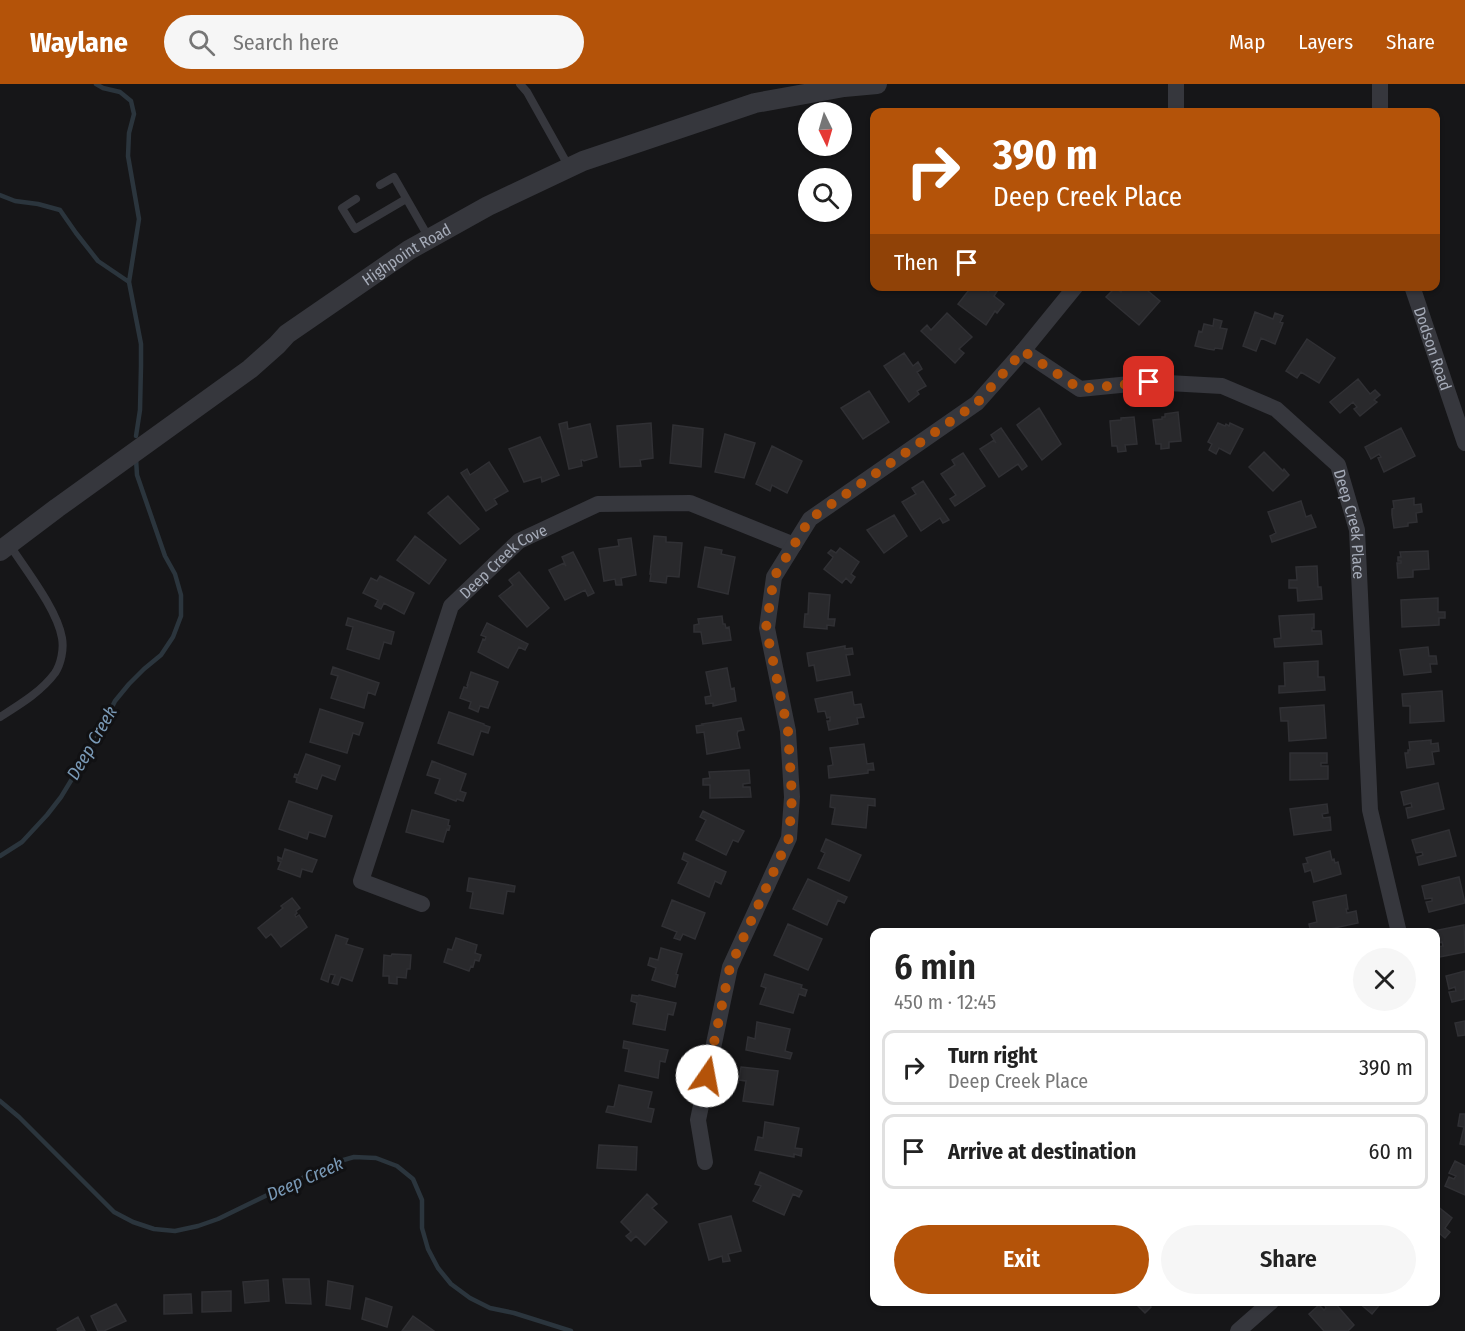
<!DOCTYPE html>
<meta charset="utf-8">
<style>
body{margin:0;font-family:"Fira Sans Condensed",sans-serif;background:#f6f6f6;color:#222;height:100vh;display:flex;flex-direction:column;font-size:22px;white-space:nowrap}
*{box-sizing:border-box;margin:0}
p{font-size:20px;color:#767676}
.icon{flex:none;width:33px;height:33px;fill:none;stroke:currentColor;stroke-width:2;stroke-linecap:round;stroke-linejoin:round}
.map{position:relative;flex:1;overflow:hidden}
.side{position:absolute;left:870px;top:844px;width:570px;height:378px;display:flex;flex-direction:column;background:#fff;border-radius:12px;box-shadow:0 2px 4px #0004}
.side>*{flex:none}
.hud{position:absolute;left:870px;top:24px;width:570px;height:183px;border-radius:12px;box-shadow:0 2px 4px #0004;background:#b45309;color:#fff;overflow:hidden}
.needle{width:39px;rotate:175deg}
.tools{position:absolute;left:798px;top:18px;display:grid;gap:12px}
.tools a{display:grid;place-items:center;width:54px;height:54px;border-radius:50%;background:#fff;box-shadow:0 2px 4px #0004;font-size:30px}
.pin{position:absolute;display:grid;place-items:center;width:51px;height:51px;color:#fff;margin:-26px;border-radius:12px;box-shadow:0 3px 9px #0006}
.me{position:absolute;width:66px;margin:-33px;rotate:12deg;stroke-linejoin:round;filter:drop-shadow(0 0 4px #0008)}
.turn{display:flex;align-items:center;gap:21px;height:126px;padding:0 24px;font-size:27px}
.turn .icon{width:78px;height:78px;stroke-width:2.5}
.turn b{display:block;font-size:42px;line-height:51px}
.then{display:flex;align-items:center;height:57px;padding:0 24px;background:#0003;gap:12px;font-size:22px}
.round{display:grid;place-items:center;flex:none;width:63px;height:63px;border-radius:32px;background:#f6f6f6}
.head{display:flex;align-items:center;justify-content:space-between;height:102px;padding:0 24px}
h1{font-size:36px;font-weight:600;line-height:45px}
.button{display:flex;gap:12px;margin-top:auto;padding:12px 24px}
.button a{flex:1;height:69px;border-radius:36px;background:#b45309;color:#fff;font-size:24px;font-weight:600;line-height:69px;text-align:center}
.button a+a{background:#f6f6f6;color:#222}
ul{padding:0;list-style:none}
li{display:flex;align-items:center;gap:18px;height:75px;margin:0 12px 9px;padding:0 12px;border:3px solid #e0e0e0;border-radius:12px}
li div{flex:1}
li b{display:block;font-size:22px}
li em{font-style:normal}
header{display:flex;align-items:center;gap:36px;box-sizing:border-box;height:84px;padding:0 30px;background:#b45309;color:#fff}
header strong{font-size:28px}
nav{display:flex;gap:33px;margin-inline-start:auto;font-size:21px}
.search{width:420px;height:54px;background:#f6f6f6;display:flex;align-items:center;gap:15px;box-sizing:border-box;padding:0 21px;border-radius:33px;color:#767676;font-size:22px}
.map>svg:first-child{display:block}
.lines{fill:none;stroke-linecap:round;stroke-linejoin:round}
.stream{stroke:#2b353d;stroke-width:4.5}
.building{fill:#29292c;stroke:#303034;stroke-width:1.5}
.service{stroke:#36373d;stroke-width:8}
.minor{stroke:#36373d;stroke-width:16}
.tertiary{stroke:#36373d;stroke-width:20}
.route{stroke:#b45309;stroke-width:10;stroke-dasharray:0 18}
.labels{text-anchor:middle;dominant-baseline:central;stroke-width:6;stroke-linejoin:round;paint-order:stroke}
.street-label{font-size:16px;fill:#a6acb9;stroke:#111113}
.water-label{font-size:18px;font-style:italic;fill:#7a9ab7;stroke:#111113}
</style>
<header>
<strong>Waylane</strong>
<div class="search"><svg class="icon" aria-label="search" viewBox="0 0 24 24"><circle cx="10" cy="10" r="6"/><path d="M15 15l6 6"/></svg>Search here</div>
<nav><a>Map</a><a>Layers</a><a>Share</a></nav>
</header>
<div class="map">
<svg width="1465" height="1247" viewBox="0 0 1465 1247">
<rect width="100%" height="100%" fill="#161618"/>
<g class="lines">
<path class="stream" d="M96,0L103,4L120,8L131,17L134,30L129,49L128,72L139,135L129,198L141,260V282L140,326L136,352
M0,111L15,117L38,120L60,126L76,149L98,177L129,198
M0,772L22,758L47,731L61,713L95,657L115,617L129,600L144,585L161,571L173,553L181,532V511L175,490L165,472L137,391L136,375
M0,1017L19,1033L114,1128L133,1138L154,1145L175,1147L198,1142L218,1135L333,1079L354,1073L376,1074L397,1082L413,1095L422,1116V1144L428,1165L438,1184L451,1200L470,1214L490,1224L514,1229L571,1247"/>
</g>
<path class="building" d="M972,202H982L988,207L993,202L998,206L994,212L1004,220L997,229L995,227L986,241L958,220Z
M1125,202H1142L1160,217L1139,241L1106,213L1115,204L1121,208Z
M1255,228L1273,235L1275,229L1283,232L1280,238L1283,239L1275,260L1261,254L1256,267L1243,262Z
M947,229L972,253L959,265L964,269L955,279L921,247L927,241L931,246Z
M1214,235L1222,237L1220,244L1227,245L1222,265L1215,264L1214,266L1208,265L1195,262L1199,247L1202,248L1204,240L1213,242Z
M1307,255L1335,274L1319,299L1301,288L1297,294L1286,287Z
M904,269L913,282L918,278L922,285L917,288L926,302L917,307L919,310L909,318L884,282Z
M1358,295L1370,310L1375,306L1380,311L1374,316L1377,318L1360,332L1354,325L1357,323L1353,318L1340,329L1330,318Z
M869,307L889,338L863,355L841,324Z
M1039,324L1061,360L1042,376L1017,341Z
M1178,328L1181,357L1169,358V364L1161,365V360H1156L1153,336L1162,335V333H1165V330Z
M1134,333L1137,360L1125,361L1126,367L1118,368L1117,362H1112L1110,337L1121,336V334Z
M567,338L568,345L590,340L597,373L584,377L583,376H581L582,382L569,385L559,340Z
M651,339L653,374L640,376L641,382L620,383L617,342Z
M1218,339L1225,342L1226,340L1229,342L1230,339L1243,345L1230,370L1219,364L1216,370L1209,366L1212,360L1208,358Z
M673,341L703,345L701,383L670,379Z
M1001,344L1027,382L1022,386L1018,380L999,393L980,365L994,356L996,359L991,351Z
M1401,344L1415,372L1384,388L1378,374L1381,373L1379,370L1371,375L1365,363Z
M725,350L755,359L744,394L715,388Z
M540,353L559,391L542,398L541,393L524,398L509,365Z
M772,362L802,377L787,409L772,401L770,407L756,400Z
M1264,368L1283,387L1284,385L1289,391L1273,407L1249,383Z
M963,369L985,402L955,422L950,415L956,411L941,390L955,381L952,376Z
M489,378L508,407L494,415L497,420L486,427L461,389L467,385L470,391Z
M923,397L949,436L943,439L940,434L921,447L902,418L916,410L912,404Z
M448,412L479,445L460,460L428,429Z
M1414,414V421L1421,420L1422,428L1416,429L1417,438L1408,439V442L1394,444L1392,431V425L1394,424L1393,417Z
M1301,417L1306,433L1311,431L1316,443L1272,458L1270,452L1276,449L1268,428Z
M894,431L907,452L884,469L867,446Z
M415,452L446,476L429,500L397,476Z
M654,452L666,453V458L682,459L679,493L667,492L666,499L650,497L651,490H650Z
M631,454L636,491L621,494L622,501H616L615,495L604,497L599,465L619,462L618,456Z
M705,463L722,466L721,470L735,473L728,510L698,503Z
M840,464L859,478L851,490L855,493L851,499L846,494L842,499L824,485L832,475L833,473L828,469L831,466L836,469Z
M1428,467L1429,485L1413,486V493L1398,494L1397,479H1401V477H1398V473H1401L1400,468Z
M573,468L594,509L588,512L585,506L565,516L549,486L564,479L566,482L562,473Z
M1317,482L1318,503H1321L1322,515L1298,517L1297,504H1289V496H1297L1296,483Z
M519,488L549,524L527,543L499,512L513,501L509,496Z
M380,492L414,509L404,530L384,519L381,525L375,522L378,516L363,509L371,494L377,497Z
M809,509L830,511L828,535H835L834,542L827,541V545L804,543L805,530H808Z
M1438,514V528H1445V534H1439V541L1402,543L1401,516Z
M1314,530V544H1312V547H1321L1322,560L1275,563L1274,555L1281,554L1279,532Z
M722,532L723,540H725L726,544L729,543L731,556L703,560L701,548H694V541L699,540L698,535Z
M348,534L394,548L391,560L384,558L379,575L347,565L353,543L346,541Z
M487,539L528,560L525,566L519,563L508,584L478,568L483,555L485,556L486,553L481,551Z
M845,562V565L852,564L853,570L846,571L850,591L817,597L814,581L809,582L807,569Z
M1428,563L1429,572H1436L1437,580H1430L1431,588L1404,591L1400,566Z
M1318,577V593H1324L1325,606L1279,609V602H1285L1284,579Z
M333,583L379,599L375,611L368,608L364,624L331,614L338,592L331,590Z
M727,584L731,605L734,604L736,617L713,622V619L706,620L705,613L711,612L706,588Z
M471,588L498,598L488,624L480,622L478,628L469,624L471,618L460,614L464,603L467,604L468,601H467Z
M1442,607L1444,637L1410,639V622H1403L1402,610Z
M852,608L854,621L861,620L864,633L857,634L858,640L829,646L827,637H830V633L827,634L825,627L818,628L815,615Z
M1324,621L1326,654L1289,657L1288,637H1281L1280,624Z
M320,625L363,639L359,651L353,649L347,669L310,658Z
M449,628L484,640V641L490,643L488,649L481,647L473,671L438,659Z
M741,634L744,646L738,647L737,650L740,664L707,670L704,648L697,649L696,642L703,641L702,640Z
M1431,656V660L1438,659L1439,667L1432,668L1434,680L1407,684L1405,669H1408V666H1410L1409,658Z
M864,660L867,680L873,679L874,686H868V689L829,694L828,682L833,681L830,664Z
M1290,669H1327V679H1321V682H1328V695L1290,696Z
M306,670L340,682L335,696L322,691L317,705L296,698L297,694L294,693L295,690L298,691Z
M432,677L466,690L460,707L466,709L463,717L457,715L456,717L435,709L440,695L427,691Z
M749,686L750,699L743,700V703H750L751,713L710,714V701H703V695L710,694L709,688Z
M1438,699L1444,725L1408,734L1406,724L1412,723L1411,719L1404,721L1401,708Z
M831,711L875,715V722L868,721L866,744L832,740L835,724L830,723Z
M289,717L332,732L325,753L309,748L307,755L279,745Z
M1327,720L1328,729L1322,730L1323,734L1330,733L1331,746L1294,751L1290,725Z
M412,726L449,736L448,741L450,742L449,746L447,745L443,758L406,748Z
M703,727L744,747L738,758L733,756L726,771L696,756L706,736L700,733Z
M1449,746L1456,772L1419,781L1417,773L1423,771L1422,768L1416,769L1412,756Z
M826,755L861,771L849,797L818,784L825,769L821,767Z
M285,765L317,776L312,788L302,785L300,793L278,785L281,778L278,777V773L282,775Z
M1330,767L1332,776L1334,775L1335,779L1338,778L1341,790L1314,798L1311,786L1305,788L1303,780L1308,779L1306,774Z
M684,769L726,788L721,800L715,797L709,813L678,799L688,778L682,775Z
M1459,793L1465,819L1429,828L1426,818L1432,817V814L1425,815L1422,802Z
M469,794L515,802L514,808L507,807L503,830L470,824L473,808L467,807Z
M808,795L847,813L844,819L838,816L827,841L793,825Z
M1346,811L1348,825H1346L1347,829L1356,827L1358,839L1311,849L1309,840L1317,838L1313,818Z
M292,814L300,824L296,827L297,829L295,831L296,833L299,831L307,843L281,863L271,850L266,854L258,844L283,824L281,822Z
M672,816L705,829L695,855L683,850L680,856L674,854L677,848L662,842Z
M788,840L822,855L808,886L774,871Z
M1464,841L1465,868L1439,873L1437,863L1443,862L1442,858L1436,860V849H1433V847Z
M336,851L348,855L346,860L363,865L352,897L341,893L338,901L332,899L335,891L330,890L328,898L321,895Z
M456,854L477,861L475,869L481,871L479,877L475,876L473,883L471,882L469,887L444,878L448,865L452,866Z
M661,864L682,870L676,890L678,891L675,903L652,896L656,884L648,881L650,874L658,876Z
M392,870L411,871L410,885H407L406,894L397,893V900L389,899V892H383L384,871L391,872Z
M1465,887V915L1452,918L1449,908L1456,907L1455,903L1449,905L1446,892Z
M765,890L802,901L801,904L807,906L805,912L799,910L793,929L760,920L766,904L761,902Z
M632,911L638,912L639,911L676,919L673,931L668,930L665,946L633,940L637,919L631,917Z
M1465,937V951L1458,952L1455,939Z
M757,938L790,945L785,967L792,969L790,975L746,966L748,953L755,955Z
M624,957L668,966L665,978L660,977L658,994L625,987L629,965L623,964Z
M741,983L778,987L773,1021L743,1017L746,997L739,996Z
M619,1001L652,1008L648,1024L654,1025L651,1038L606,1028L608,1022L614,1023Z
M1460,1030H1465V1061L1460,1060L1464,1043L1458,1042Z
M765,1038L799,1044L795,1064L802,1065L801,1072L794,1070V1073L755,1066L758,1053L763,1054Z
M599,1061L637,1063L636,1086L597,1084Z
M1455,1077L1465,1082V1111L1445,1102L1449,1093L1454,1095L1456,1092L1449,1089Z
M760,1088L802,1107L799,1113L793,1110L784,1131L753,1117L761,1102L755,1100Z
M647,1110L657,1120L652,1124L667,1138L645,1161L636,1152L631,1157L626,1152L631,1148L621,1138Z
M1436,1121L1452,1134L1445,1144L1450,1148L1445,1154L1440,1150L1437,1153L1436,1152Z
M731,1132L741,1167L728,1170L730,1177L723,1178L722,1172L709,1176L699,1140Z
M283,1195H309L311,1220L286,1219Z
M268,1196L269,1217L245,1219L243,1198Z
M328,1197L353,1202L350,1225L326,1221Z
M231,1207V1227L202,1228V1208Z
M191,1210L192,1229L164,1230V1211Z
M366,1214L392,1223L387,1243L362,1235Z
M1134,1218H1156L1154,1220L1152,1219L1150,1221L1151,1223L1145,1229Z
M1323,1218H1334L1354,1241L1348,1247H1324L1309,1230L1319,1221L1324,1226L1326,1224Z
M1358,1218H1382L1372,1230Z
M116,1220L126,1237L104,1247H98L91,1232Z
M413,1232L434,1247H402Z
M78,1233L85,1247H58L57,1245Z"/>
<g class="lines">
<path class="service" d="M520,0L527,8L569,83
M380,101L394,93L429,154
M356,115L342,124L355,145L406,115
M0,633C19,621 41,608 55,589C61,580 64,565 62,554C57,525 25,485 9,460"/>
<g class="minor">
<path d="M1176,0V28"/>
<path d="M1380,28V0"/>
<path id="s1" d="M1412,202L1465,359"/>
<path id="s2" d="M1023,267L1080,305L1150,298L1222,302L1276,325L1338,381L1357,446L1370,726L1399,849"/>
<path id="s3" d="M422,820L361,797L451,522L519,457L598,420L690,419L794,461"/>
<path d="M705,1078L698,1036L730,883L789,754L792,713L788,647L767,544L774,493L810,435L977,319L1023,267L1076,202"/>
<path d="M1238,1247L1271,1218"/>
</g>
<path class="tertiary" id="s4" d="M0,467L57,424L250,285L277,261L287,250L409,166L488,122L583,77L755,19L844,3L877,0"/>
</g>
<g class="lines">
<path class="route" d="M707,992L730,883L789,754L792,713L788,647L766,544L774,493L810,435L977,319L1023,267L1080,305L1149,298"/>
</g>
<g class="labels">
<g class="street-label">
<text stroke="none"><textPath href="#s4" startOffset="504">Highpoint Road</textPath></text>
<text stroke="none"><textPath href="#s1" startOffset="66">Dodson Road</textPath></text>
<text stroke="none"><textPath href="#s2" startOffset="414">Deep Creek Place</textPath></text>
<text stroke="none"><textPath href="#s3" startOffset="424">Deep Creek Cove</textPath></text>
</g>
<g class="water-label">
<text transform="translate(92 659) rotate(-60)">Deep Creek</text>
<text transform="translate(305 1095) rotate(-24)">Deep Creek</text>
</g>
</g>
</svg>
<div class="tools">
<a><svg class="needle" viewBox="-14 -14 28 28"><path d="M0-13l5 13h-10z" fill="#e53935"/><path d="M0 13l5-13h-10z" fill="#767676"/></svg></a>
<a><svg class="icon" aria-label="search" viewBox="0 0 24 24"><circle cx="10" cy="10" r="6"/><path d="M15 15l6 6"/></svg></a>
</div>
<div class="pin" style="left:1149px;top:298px;background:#d93025"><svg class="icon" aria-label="arrive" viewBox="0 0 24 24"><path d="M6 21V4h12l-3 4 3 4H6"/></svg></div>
<svg class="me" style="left:707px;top:992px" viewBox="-20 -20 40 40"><circle r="19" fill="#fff"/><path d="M0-13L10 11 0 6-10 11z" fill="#b45309"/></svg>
<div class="hud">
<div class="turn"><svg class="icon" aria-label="right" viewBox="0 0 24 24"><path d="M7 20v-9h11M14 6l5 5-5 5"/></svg><div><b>390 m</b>Deep Creek Place</div></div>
<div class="then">Then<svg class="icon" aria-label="arrive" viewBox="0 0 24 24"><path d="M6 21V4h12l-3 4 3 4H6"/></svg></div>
</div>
<section class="side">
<div class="head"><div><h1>6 min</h1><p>450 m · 12:45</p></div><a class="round"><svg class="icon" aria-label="close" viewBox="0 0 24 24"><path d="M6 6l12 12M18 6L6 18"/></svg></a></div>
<ul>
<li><svg class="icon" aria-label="right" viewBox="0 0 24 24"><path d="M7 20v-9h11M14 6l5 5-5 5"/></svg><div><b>Turn right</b><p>Deep Creek Place</p></div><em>390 m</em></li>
<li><svg class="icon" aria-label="arrive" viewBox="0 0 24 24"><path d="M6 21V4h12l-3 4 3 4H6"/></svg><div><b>Arrive at destination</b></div><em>60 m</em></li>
</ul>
<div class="button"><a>Exit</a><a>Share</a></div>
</section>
</div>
